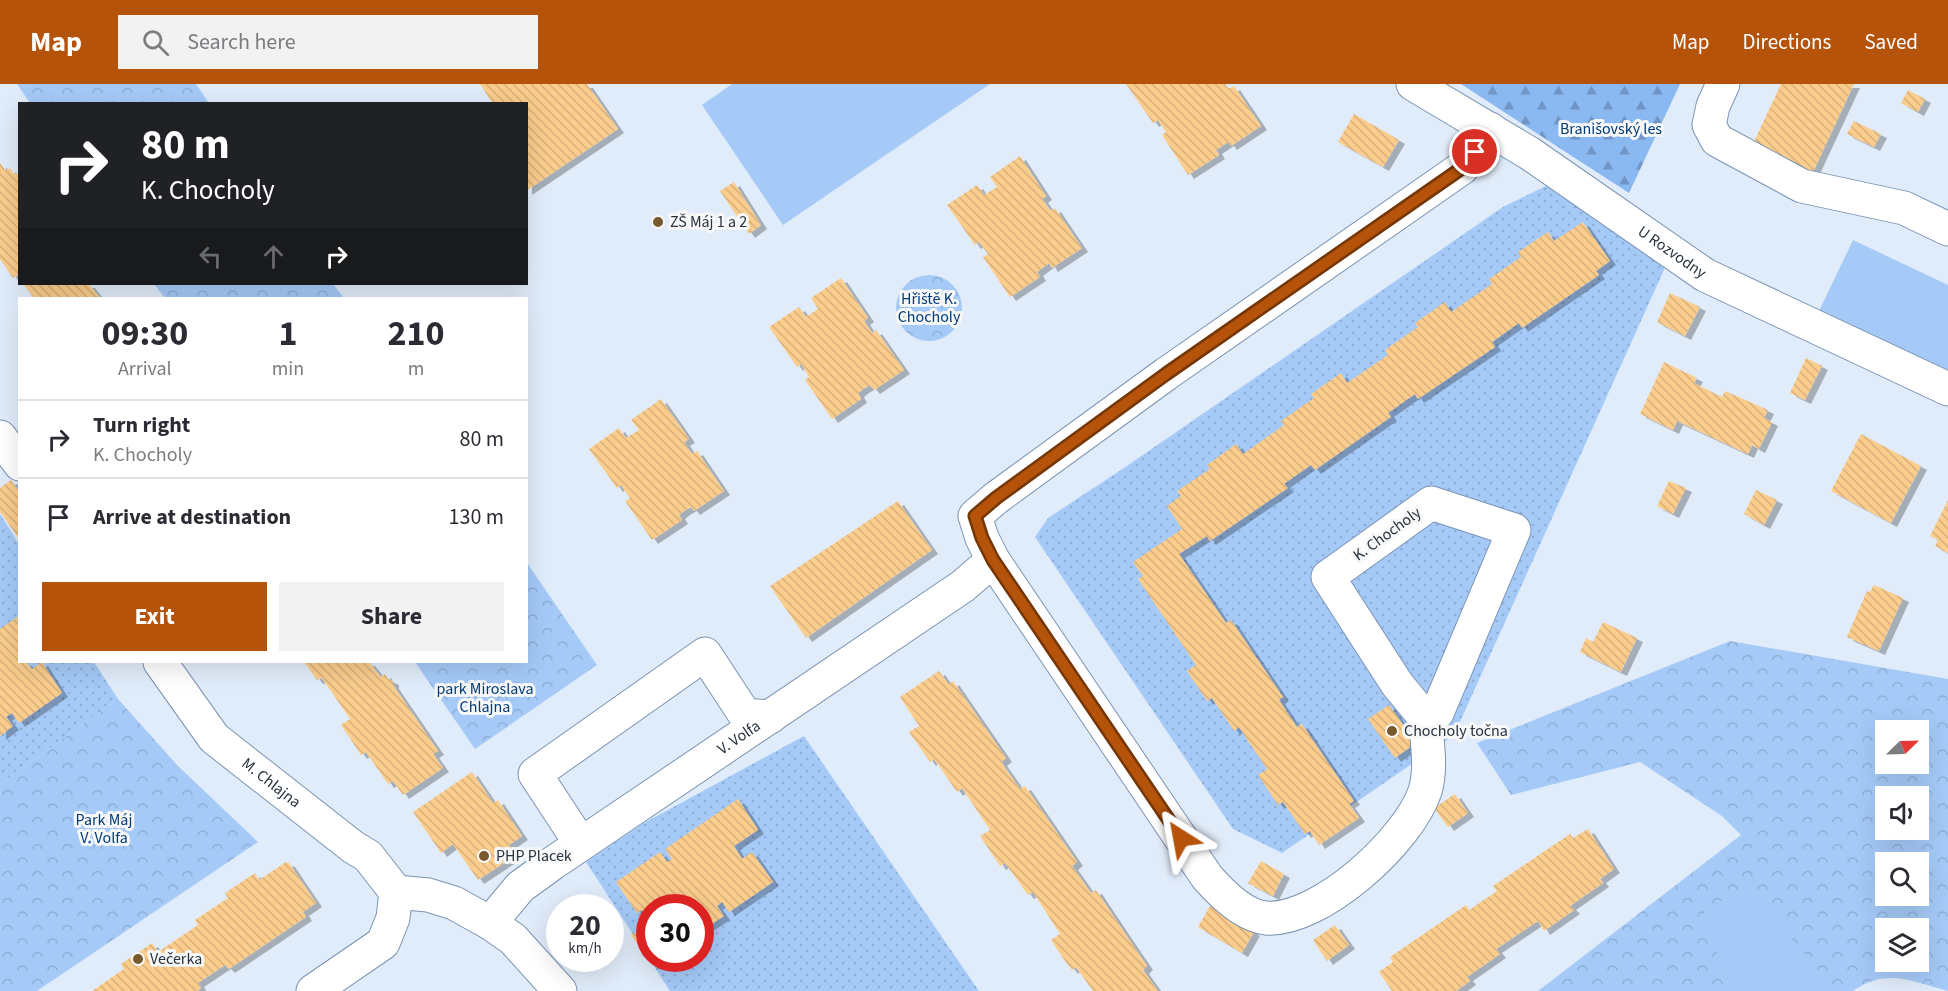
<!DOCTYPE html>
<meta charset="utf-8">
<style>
body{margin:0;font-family:"Source Sans 3",sans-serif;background:#f2f2f3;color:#2b2b33;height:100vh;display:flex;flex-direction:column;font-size:22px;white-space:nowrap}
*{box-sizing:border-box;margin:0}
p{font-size:20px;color:#7c7c81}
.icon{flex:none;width:33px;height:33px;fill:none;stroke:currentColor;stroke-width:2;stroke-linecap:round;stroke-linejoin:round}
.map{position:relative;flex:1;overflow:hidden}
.details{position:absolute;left:18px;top:213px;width:510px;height:366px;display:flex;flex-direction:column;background:#fff;border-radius:0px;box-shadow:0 6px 24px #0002}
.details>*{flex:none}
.banner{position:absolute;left:18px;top:18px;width:510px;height:183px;border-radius:0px;box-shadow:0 6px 24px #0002;background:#202124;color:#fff;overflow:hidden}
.needle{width:39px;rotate:67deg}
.tools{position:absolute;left:1875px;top:636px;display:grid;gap:12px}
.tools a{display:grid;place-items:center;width:54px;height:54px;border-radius:0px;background:#fff;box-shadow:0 6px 24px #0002;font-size:30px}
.speed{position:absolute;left:546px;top:810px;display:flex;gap:12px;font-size:30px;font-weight:700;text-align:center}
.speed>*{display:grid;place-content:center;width:78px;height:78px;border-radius:50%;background:#fff;box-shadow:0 6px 24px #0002;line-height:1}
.speed small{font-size:15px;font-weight:400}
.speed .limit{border:9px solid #d22;background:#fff;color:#111}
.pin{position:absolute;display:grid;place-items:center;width:51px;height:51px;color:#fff;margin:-26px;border:3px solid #fff;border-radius:50%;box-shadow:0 2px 6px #0007}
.me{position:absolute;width:66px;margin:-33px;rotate:326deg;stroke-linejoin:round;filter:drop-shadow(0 0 4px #0008)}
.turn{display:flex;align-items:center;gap:21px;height:126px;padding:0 24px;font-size:27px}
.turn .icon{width:78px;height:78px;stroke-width:2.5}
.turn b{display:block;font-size:42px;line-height:51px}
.lanes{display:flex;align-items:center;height:57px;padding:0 24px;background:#0003;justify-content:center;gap:30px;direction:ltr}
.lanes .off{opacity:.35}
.eta{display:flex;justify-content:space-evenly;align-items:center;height:102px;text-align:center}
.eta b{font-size:36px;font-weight:700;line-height:42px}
.primary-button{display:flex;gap:12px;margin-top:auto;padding:12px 24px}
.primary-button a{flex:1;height:69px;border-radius:0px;background:#b45309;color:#fff;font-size:24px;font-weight:700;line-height:69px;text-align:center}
.primary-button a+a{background:#f2f2f3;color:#2b2b33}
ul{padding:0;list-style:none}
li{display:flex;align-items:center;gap:18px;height:78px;padding:0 24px;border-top:2px solid #e1e1e2}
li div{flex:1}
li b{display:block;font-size:22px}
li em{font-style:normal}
header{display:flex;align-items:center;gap:36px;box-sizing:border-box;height:84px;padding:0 30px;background:#b45309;color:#fff}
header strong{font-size:28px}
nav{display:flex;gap:33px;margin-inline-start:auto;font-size:21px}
.search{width:420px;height:54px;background:#f2f2f3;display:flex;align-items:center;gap:15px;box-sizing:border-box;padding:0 21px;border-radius:0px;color:#7c7c81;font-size:22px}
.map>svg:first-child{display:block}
.grass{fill:url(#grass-dots);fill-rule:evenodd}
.forest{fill:url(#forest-firs)}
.park{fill:url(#park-crowns);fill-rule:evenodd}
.pitch{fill:#a5caf8}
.building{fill:url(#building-back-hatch);filter:url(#shadow)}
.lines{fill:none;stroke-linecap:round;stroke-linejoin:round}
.minor-casing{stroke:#7a93b3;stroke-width:35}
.minor{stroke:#fff;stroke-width:33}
.route-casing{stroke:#753606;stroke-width:15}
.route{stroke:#b45309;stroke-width:10}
.poi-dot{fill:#78592e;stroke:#f8f8f8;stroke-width:2}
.labels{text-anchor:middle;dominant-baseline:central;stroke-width:6;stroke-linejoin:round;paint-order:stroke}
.park-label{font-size:16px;fill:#003c7a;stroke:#f8f8f8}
.poi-label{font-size:16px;fill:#283340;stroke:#f8f8f8;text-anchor:start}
.street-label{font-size:16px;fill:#283340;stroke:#f8f8f8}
</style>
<header>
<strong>Map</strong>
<div class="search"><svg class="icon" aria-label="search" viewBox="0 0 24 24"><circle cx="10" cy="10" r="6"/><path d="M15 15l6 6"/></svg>Search here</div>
<nav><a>Map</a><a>Directions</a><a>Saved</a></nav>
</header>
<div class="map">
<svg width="1948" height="907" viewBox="0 0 1948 907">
<defs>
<pattern id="grass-dots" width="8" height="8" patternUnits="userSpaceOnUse" patternTransform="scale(1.5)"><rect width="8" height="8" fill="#a5caf8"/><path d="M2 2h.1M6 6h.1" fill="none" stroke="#8eaed6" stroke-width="1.8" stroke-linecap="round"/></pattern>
<pattern id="forest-firs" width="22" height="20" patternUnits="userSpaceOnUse" patternTransform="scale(1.5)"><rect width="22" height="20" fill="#8ab8f1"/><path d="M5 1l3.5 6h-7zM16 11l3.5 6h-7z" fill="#7196c5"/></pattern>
<pattern id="park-crowns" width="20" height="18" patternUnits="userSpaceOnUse" patternTransform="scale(1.5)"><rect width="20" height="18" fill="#a5caf8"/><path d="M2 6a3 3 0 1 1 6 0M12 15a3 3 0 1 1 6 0" fill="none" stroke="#8eaed6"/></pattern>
<pattern id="building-back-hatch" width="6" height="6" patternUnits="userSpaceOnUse" patternTransform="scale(1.5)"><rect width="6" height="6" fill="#fbcd8d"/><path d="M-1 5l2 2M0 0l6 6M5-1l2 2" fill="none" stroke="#d7b07b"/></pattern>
<filter id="shadow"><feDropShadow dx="6" dy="4" stdDeviation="0" flood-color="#0004"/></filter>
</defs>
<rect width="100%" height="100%" fill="#e1ecfa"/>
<path class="grass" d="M1548,101L1668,177L1454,651L1282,769L1233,745L1035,453L1048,434L1124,384L1503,123Z
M0,430L19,460L20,578H94L118,615L0,700Z
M804,652L979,907H670L586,778L644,739ZM650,824H700V874H650Z"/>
<path class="forest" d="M1461,0H1680L1629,109Z"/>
<path class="park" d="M17,0H196L209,19H30Z
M896 224a33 33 0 1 1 66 0a33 33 0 1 1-66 0Z
M154,200H333L344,214H165Z
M527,479L597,581L475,665L415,578H526Z
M1730,557L1948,595V907C1913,898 1887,883 1853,907H1538L1741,751L1722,732L1640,678L1511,711L1477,659ZM1886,646H1918V680H1886ZM1886,712H1918V746H1886ZM1886,778H1918V812H1886ZM1886,844H1918V878H1886Z
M118,615L178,682L258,758L37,907H0V700Z"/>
<path class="pitch" d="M732,0H990L783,141L702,21Z
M1853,156L1948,201V288L1819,227Z
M1746,800L1825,895L1807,907H1742L1695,835Z"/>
<path class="building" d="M480,0H587L618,45L526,107V20H493Z
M1126,0H1225L1229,5L1234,2L1261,42L1231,62L1228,58L1216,66L1219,71L1188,91L1162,51L1166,48L1158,36L1153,39Z
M1781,0H1854L1813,88L1753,60Z
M1908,6L1925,15L1918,28L1901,19Z
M1354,30L1399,56L1383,83L1338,58Z
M1854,37L1881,50L1874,63L1847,50Z
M1020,72L1046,112L1042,115L1051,127L1055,124L1082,164L1052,184L1049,179L1037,188L1040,193L1010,213L983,173L988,170L979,158L975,161L947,121L977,101L984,111L997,103L990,93Z
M0,79L6,87L10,84L13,89L18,90L20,194L18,191L13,194L0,175Z
M734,98L761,141L749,150L720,107Z
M1583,138L1610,177L1596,187L1599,191L1522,244L1519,239L1492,258L1495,263L1418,315L1415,310L1388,329L1391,333L1315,386L1311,381L1298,390L1284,400L1288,404L1210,457L1207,452L1179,470L1226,539L1231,536L1283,613L1279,616L1297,643L1302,640L1354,717L1349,720L1359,734L1319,761L1310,747L1305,750L1283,718L1278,721L1258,691L1267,685L1248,657L1239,643L1234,647L1212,614L1207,617L1187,587L1196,581L1138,495L1143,492L1133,478L1182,445L1167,422L1181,412L1177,407L1210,385L1207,381L1236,360L1243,370L1284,341L1281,337L1314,314L1311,310L1341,289L1347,299L1388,271L1385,266L1418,243L1415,239L1445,218L1451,228L1492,200L1489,195L1521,173L1518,168L1548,148L1554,157Z
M841,194L868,234L864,237L872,249L876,246L904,286L874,306L870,301L863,305L858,309L861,315L832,335L805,296L809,293L801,280L797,283L769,243L799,223L806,233L818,225L811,214Z
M23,200H89L100,214H34Z
M1670,209L1700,223L1685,252L1657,238Z
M1806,274L1822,282L1805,316L1790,309Z
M1664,278L1697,294L1694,299L1722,313L1725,307L1768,326L1764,334L1772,338L1759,365L1752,361L1748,370L1677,337L1673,346L1640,330Z
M661,315L689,355L684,358L692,370L697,367L724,407L694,427L691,423L684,427L679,431L682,436L652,456L625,417L630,414L621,401L617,404L589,365L619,344L626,354L639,346L631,336Z
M1861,350L1921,382L1891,439L1831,407Z
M11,396L20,409V456L0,428V404Z
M1669,397L1686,404L1673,430L1657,422Z
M1756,406L1777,416L1764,441L1744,430Z
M1948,416V469L1935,462L1938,456L1930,452Z
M898,417L932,466L806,554L770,502Z
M1874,501L1903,514L1879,567L1847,553L1867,507L1870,508Z
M20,531V578H26L32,585L42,578L62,609L19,639L12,629L6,633L13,642L0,652V545Z
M1603,538L1637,554L1621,588L1580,568L1586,554L1593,558Z
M304,578H369L381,593L385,590L388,595L393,597V601L438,667L433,670L443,684L403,711L393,697L388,700L366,668L361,671L341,641L350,635L322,594L317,596Z
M939,587L949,601L953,597L1006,674L1001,678L1020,705L1025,702L1077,778L1072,782L1091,809L1096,806L1124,848L1147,882L1143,886L1158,907H1093L1076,883L1072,886L1065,877L1051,856L1060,850L1033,808L1028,811L1005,779L1000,782L980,752L990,746L962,704L957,708L934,675L930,678L909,648L919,642L900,613Z
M1389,621L1416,659L1395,674L1368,635Z
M472,688L493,719L498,716L522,752L509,761L516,771L478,796L453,760L441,769L413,728Z
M1455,710L1468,729L1448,743L1434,724Z
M738,715L758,746L734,762L742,775L752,768L773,798L729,828L722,818L717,822L724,832L700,848V824H650V838L642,826L637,829L616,798L660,768L667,778L672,775L665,765Z
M1588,745L1614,785L1600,795L1603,799L1570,822L1574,826L1544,847L1538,837L1496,865L1500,870L1467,893L1470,897L1456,907H1392L1379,888L1393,878L1390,873L1466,821L1469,826L1497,807L1493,802L1570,750L1573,754Z
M1261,777L1284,790L1273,812L1248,799Z
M286,778L289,779L316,819L303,828L306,833L297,839L229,885L225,881L198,899L201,904L197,907H92L124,885L121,880L152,859L158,868L198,841L195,836L228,814L225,809L255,789L259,796Z
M1210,822L1254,848L1242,869L1198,843Z
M650,839V874H662L652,881L631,851Z
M1335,841L1349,861L1327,877L1313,856Z"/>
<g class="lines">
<g class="minor-casing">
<g id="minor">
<path id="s1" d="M1413,0L1529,69L1705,191L1948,305"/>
<path d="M1723,0L1713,22L1709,41L1717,56L1802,102L1904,124L1948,145"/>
<path d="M0,353L20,380"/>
<path d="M1431,419L1514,446L1437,629L1425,634L1397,600L1328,493Z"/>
<path id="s2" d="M160,578L214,654L353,763L368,772L396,808"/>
<path d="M1425,634C1427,658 1432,684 1425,707C1409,756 1320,838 1266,834C1244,832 1221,809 1207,793L993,476L982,454L975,432L996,414L1166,290L1462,84L1490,45"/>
<path d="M581,760L535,690L705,570L745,631L770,633"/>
<path d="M396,808L428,811L454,819L490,839L513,855L560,907"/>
<path id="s3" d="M490,839L520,803L553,779L963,502L993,476"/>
<path d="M313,907L383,859L393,834L396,808"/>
</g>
</g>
<use href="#minor" class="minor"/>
</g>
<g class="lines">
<g class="route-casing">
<path id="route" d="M1181,754L993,476L982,454L975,432L996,414L1166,290L1462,84L1475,68"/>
</g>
<use href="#route" class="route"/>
</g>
<g class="poi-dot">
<circle cx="658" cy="138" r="6"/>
<circle cx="1392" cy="647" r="6"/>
<circle cx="484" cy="772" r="6"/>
<circle cx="138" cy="875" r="6"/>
</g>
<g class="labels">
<g class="park-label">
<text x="1611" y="45">Branišovský les</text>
<text x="929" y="215">Hřiště K.<tspan x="929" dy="18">Chocholy</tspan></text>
<text x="485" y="605">park Miroslava<tspan x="485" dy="18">Chlajna</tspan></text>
<text x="104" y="736">Park Máj<tspan x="104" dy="18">V. Volfa</tspan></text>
</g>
<g class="poi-label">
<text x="670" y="138">ZŠ Máj 1 a 2</text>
<text x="1404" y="647">Chocholy točna</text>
<text x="496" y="772">PHP Placek</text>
<text x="150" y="875">Večerka</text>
</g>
<g class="street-label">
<text stroke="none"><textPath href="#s1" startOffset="309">U Rozvodny</textPath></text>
<text transform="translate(1387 450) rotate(-36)">K. Chocholy</text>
<text stroke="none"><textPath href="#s3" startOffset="312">V. Volfa</textPath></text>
<text stroke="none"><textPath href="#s2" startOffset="166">M. Chlajna</textPath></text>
</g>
</g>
</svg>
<div class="tools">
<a><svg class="needle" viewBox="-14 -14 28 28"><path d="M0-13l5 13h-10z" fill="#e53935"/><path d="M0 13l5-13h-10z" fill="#7c7c81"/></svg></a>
<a><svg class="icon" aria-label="sound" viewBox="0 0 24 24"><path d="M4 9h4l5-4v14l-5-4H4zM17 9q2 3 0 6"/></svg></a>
<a><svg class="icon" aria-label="search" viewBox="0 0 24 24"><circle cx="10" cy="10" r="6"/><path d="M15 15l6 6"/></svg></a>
<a><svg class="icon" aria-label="layers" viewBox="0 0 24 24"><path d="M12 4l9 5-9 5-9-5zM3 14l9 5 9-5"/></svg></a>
</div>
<div class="speed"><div>20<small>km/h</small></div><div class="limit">30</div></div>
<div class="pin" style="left:1475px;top:68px;background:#d93025"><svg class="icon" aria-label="arrive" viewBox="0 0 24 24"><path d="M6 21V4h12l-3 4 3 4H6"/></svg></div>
<svg class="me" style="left:1181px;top:754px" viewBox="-20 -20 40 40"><path d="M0-17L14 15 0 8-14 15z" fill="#b45309" stroke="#fff" stroke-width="4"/></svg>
<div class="banner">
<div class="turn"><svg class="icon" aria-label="right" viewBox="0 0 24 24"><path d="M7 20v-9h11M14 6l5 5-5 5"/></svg><div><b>80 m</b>K. Chocholy</div></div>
<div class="lanes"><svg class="icon off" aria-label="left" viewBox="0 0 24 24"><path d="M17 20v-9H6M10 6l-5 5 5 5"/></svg><svg class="icon off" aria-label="ahead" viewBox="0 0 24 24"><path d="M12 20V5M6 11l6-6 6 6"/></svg><svg class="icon" aria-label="right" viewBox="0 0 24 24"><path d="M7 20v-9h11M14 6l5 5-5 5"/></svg></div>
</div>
<section class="details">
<div class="eta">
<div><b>09:30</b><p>Arrival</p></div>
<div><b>1</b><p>min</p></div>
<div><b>210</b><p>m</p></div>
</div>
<ul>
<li><svg class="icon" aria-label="right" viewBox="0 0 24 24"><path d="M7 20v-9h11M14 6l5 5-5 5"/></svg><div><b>Turn right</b><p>K. Chocholy</p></div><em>80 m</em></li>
<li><svg class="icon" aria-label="arrive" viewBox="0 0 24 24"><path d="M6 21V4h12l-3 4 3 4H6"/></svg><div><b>Arrive at destination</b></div><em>130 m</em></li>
</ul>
<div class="primary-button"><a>Exit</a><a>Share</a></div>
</section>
</div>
